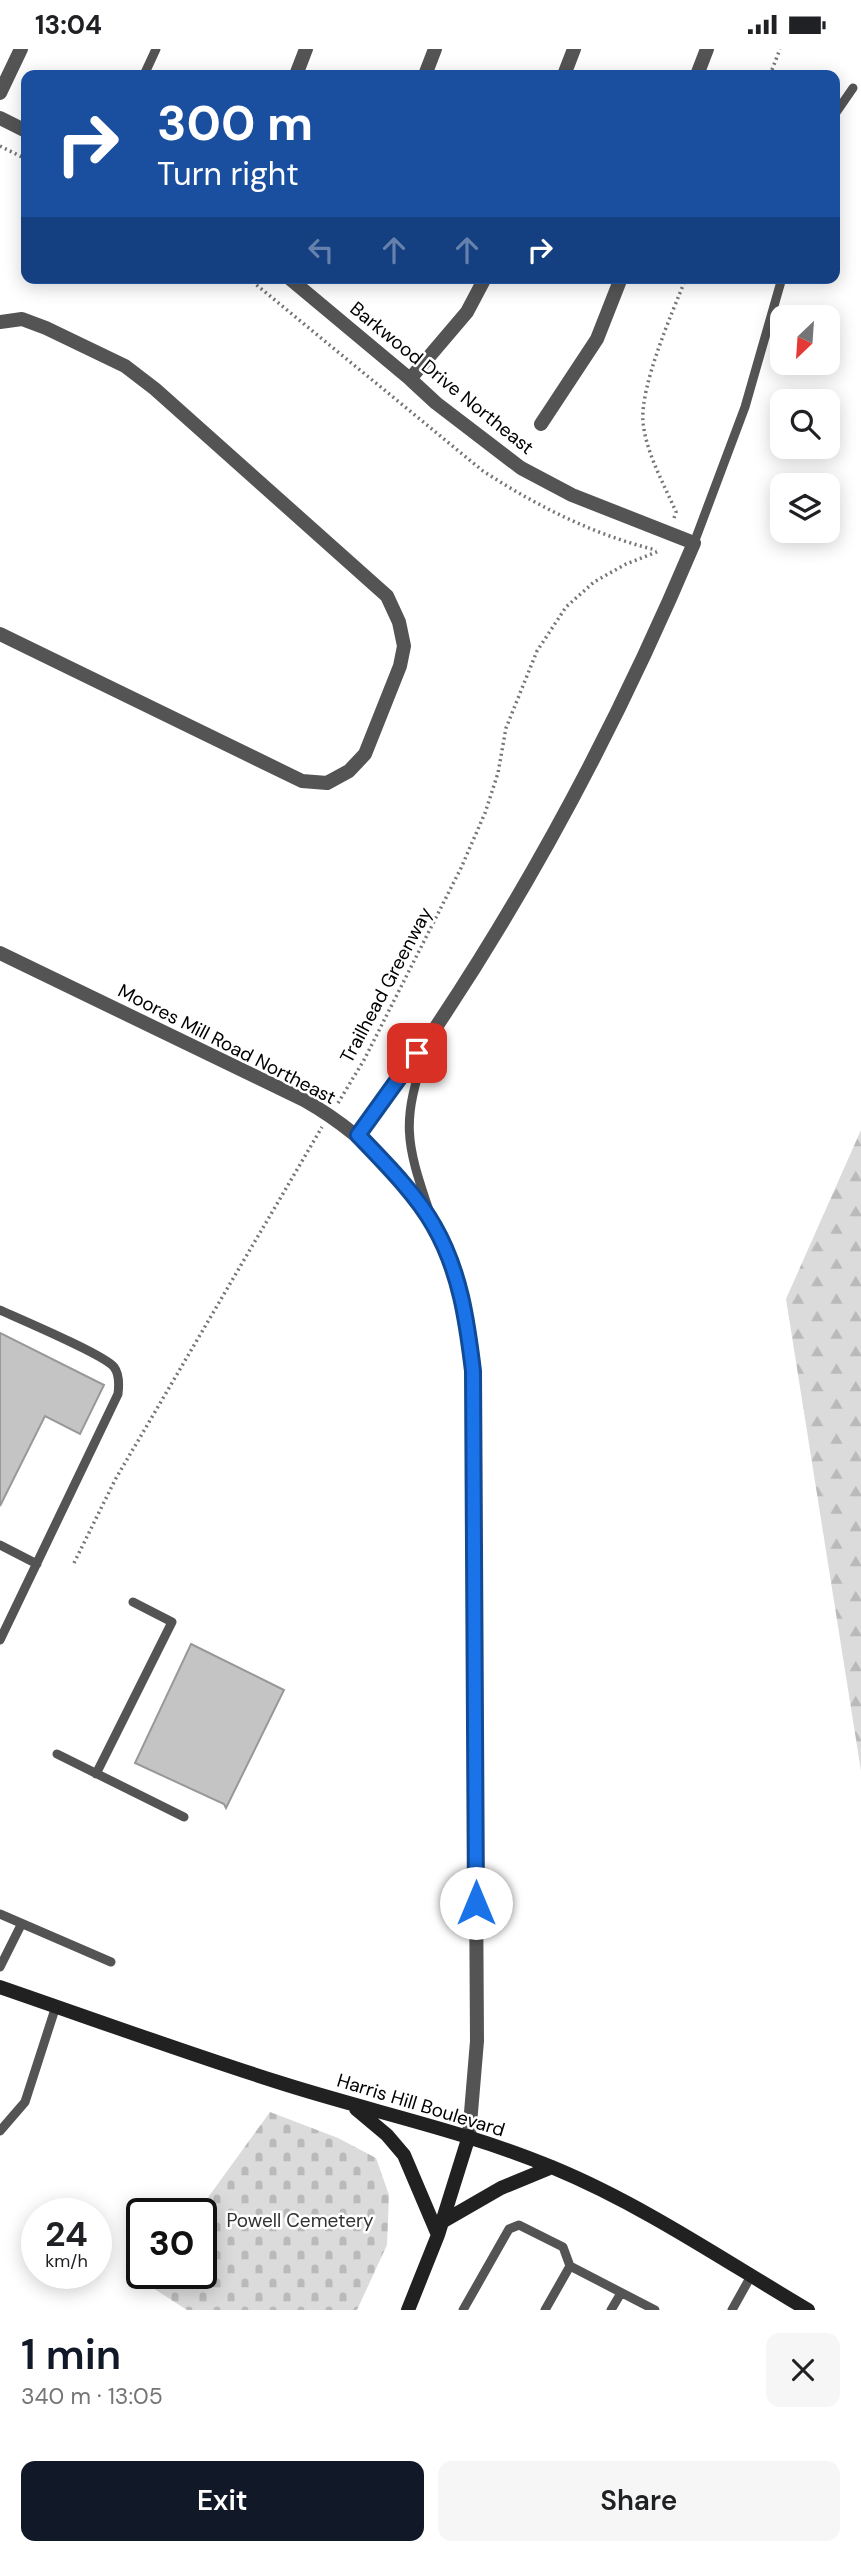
<!DOCTYPE html>
<meta charset="utf-8">
<style>
body{margin:0;font-family:"DM Sans",sans-serif;background:#f6f6f6;color:#202124;height:100vh;display:flex;flex-direction:column;font-size:26px;white-space:nowrap}
*{box-sizing:border-box;margin:0}
p{font-size:23px;color:#757577}
.icon{flex:none;width:38px;height:38px;fill:none;stroke:currentColor;stroke-width:2;stroke-linecap:round;stroke-linejoin:round}
.map{position:relative;height:2261px;overflow:hidden}
.side{display:flex;flex-direction:column;background:#fff;flex:1}
.side>*{flex:none}
.top-card{position:absolute;left:21px;top:21px;width:819px;height:214px;border-radius:14px;box-shadow:0 4px 18px #0003;background:#1a4fa0;color:#fff;overflow:hidden}
.needle{width:46px;rotate:205deg}
.tools{position:absolute;left:770px;top:256px;display:grid;gap:14px}
.tools a{display:grid;place-items:center;width:70px;height:70px;border-radius:14px;background:#fff;box-shadow:0 4px 18px #0003;font-size:35px}
.speed{position:absolute;left:21px;top:2149px;display:flex;gap:14px;font-size:35px;font-weight:700;text-align:center}
.speed>*{display:grid;place-content:center;width:91px;height:91px;border-radius:50%;background:#fff;box-shadow:0 4px 18px #0003;line-height:1}
.speed small{font-size:18px;font-weight:400}
.speed .limit{border:4px solid #111;border-radius:10px;background:#fff;color:#111}
.pin{position:absolute;display:grid;place-items:center;width:60px;height:60px;color:#fff;margin:-30px;border-radius:14px;box-shadow:0 4px 10px #0006}
.me{position:absolute;width:77px;margin:-38px;rotate:0deg;stroke-linejoin:round;filter:drop-shadow(0 0 5px #0008)}
.turn{display:flex;align-items:center;gap:24px;height:147px;padding:0 21px;font-size:32px}
.turn .icon{width:91px;height:91px;stroke-width:2.5}
.turn b{display:block;font-size:49px;line-height:60px}
.lanes{display:flex;align-items:center;height:66px;padding:0 21px;background:#0003;justify-content:center;gap:35px;direction:ltr}
.lanes .off{opacity:.35}
.round{display:grid;place-items:center;flex:none;width:74px;height:74px;border-radius:14px;background:#f6f6f6}
.overview{display:flex;align-items:center;justify-content:space-between;height:119px;padding:0 21px}
h1{font-size:42px;font-weight:600;line-height:52px;color:#111827}
.primary-button{display:flex;gap:14px;margin-top:auto;padding:14px 21px}
.primary-button a{flex:1;height:80px;border-radius:14px;background:#111827;color:#fff;font-size:28px;font-weight:600;line-height:80px;text-align:center}
.primary-button a+a{background:#f6f6f6;color:#202124}
.status{display:flex;justify-content:space-between;align-items:center;height:49px;padding:0 35px;background:#fff;direction:ltr}
.status svg{height:19px;fill:currentColor}
.map>svg:first-child{display:block}
.forest{fill:url(#forest-firs)}
.cemetery{fill:url(#cemetery-stones)}
.building{fill:#c4c4c4;stroke:#989898;stroke-width:2}
.lines{fill:none;stroke-linecap:round;stroke-linejoin:round}
.path{stroke:#767676;stroke-width:3.5;stroke-dasharray:2 3.5;stroke-linecap:butt}
.lane{stroke:#545454;stroke-width:9}
.street{stroke:#545454;stroke-width:14}
.secondary{stroke:#212121;stroke-width:14}
.route-casing{stroke:#114b97;stroke-width:18}
.route{stroke:#1a73e8;stroke-width:12}
.labels{text-anchor:middle;dominant-baseline:central;stroke-width:5;stroke-linejoin:round;paint-order:stroke}
.street-label{font-size:19px;fill:#000;stroke:#fff}
.park-label{font-size:19px;fill:#323232;stroke:#fff}
</style>
<div class="status"><b>13:04</b><svg viewBox="0 0 49 12"><path d="M0 12V9h3v3zM5 12V6h3v6zM10 12V3h3v9zM15 12V0h3v12zM26 1h20v11H26zM47 4h2v5h-2z"/></svg></div>
<div class="map">
<svg width="861" height="2261" viewBox="0 0 861 2261">
<defs>
<pattern id="forest-firs" width="22" height="20" patternUnits="userSpaceOnUse" patternTransform="scale(1.75)"><rect width="22" height="20" fill="#dbdbdb"/><path d="M5 1l3.5 6h-7zM16 11l3.5 6h-7z" fill="#bababa"/></pattern>
<pattern id="cemetery-stones" width="16" height="16" patternUnits="userSpaceOnUse" patternTransform="scale(1.75)"><rect width="16" height="16" fill="#dbdbdb"/><path d="M2 7V4a2 2 0 0 1 4 0v3zM10 15v-3a2 2 0 0 1 4 0v3z" fill="#bababa"/></pattern>
</defs>
<rect width="100%" height="100%" fill="#fff"/>
<path class="forest" d="M861,1081V1722L786,1250Z"/>
<path class="cemetery" d="M270,2063L338,2089L376,2109L389,2146L387,2196L357,2261H187L145,2234L152,2224H201V2165H196Z"/>
<path class="building" d="M0,1284L104,1336L80,1385L45,1367L0,1457Z
M191,1595L284,1641L226,1759L224,1755L135,1714Z"/>
<g class="lines">
<path class="path" d="M770,26L780,0
M0,97L26,110
M248,229L483,422C537,457 594,486 656,501
M674,469L676,463C664,435 646,404 643,373C640,337 672,264 686,229
M338,1054L364,1011L461,819L485,764L498,724L506,679L537,602L566,558L594,533L626,515L659,502
M74,1514L115,1431L322,1078"/>
<path class="lane" d="M144,26L156,0
M835,65L853,39
M694,494L745,358L782,229
M427,999C401,1072 405,1092 430,1164
M0,1261C20,1270 105,1306 114,1318C120,1326 119,1337 118,1345L0,1591
M0,1496L37,1515
M57,1705L184,1768
M96,1725L172,1573L133,1553
M0,1865L111,1913
M0,1918L21,1876
M0,2082L25,2053L56,1957
M570,2217L655,2261
M463,2261L509,2180L519,2176L563,2198L570,2217L545,2261
M611,2261L621,2244
M732,2261L751,2227"/>
<path class="street" d="M296,26L306,0
M425,26L435,0
M564,26L574,0
M697,26L707,0
M0,44L21,0
M0,69L26,82
M289,229L410,330L436,354L521,419L572,446L694,494C622,665 536,829 432,984C409,1019 382,1052 358,1086
M0,273L22,270L46,279L125,317L155,340L387,547L399,573L404,597L400,617L365,705L349,722L327,734L302,732L0,585
M410,330L467,263L485,229
M541,375L597,290L621,229
M0,904L304,1051C373,1090 433,1155 458,1232C467,1261 469,1292 473,1322L477,1992L469,2087"/>
<path class="secondary" d="M0,1938C93,1970 186,2004 281,2034C372,2063 466,2082 554,2119C643,2156 725,2212 808,2261
M356,2060L387,2086L404,2106L438,2186
M442,2173L501,2139L552,2118
M408,2261L438,2186L469,2087"/>
</g>
<g class="lines">
<g class="route-casing">
<path id="route" d="M417,1004L358,1086C383,1112 417,1146 434,1177C460,1222 467,1272 473,1322L476,1854"/>
</g>
<use href="#route" class="route"/>
</g>
<g class="labels">
<g class="street-label">
<text transform="translate(442 329) rotate(39)">Barkwood Drive Northeast</text>
<text transform="translate(386 936) rotate(-62)">Trailhead Greenway</text>
<text transform="translate(227 995) rotate(27)">Moores Mill Road Northeast</text>
<text transform="translate(421 2056) rotate(17)">Harris Hill Boulevard</text>
</g>
<g class="park-label">
<text x="300" y="2171">Powell Cemetery</text>
</g>
</g>
</svg>
<div class="tools">
<a><svg class="needle" viewBox="-14 -14 28 28"><path d="M0-13l5 13h-10z" fill="#e53935"/><path d="M0 13l5-13h-10z" fill="#757577"/></svg></a>
<a><svg class="icon" aria-label="search" viewBox="0 0 24 24"><circle cx="10" cy="10" r="6"/><path d="M15 15l6 6"/></svg></a>
<a><svg class="icon" aria-label="layers" viewBox="0 0 24 24"><path d="M12 4l9 5-9 5-9-5zM3 14l9 5 9-5"/></svg></a>
</div>
<div class="speed"><div>24<small>km/h</small></div><div class="limit">30</div></div>
<div class="pin" style="left:417px;top:1004px;background:#d93025"><svg class="icon" aria-label="arrive" viewBox="0 0 24 24"><path d="M6 21V4h12l-3 4 3 4H6"/></svg></div>
<svg class="me" style="left:476px;top:1854px" viewBox="-20 -20 40 40"><circle r="19" fill="#fff"/><path d="M0-13L10 11 0 6-10 11z" fill="#1a73e8"/></svg>
<div class="top-card">
<div class="turn"><svg class="icon" aria-label="right" viewBox="0 0 24 24"><path d="M7 20v-9h11M14 6l5 5-5 5"/></svg><div><b>300 m</b>Turn right</div></div>
<div class="lanes"><svg class="icon off" aria-label="left" viewBox="0 0 24 24"><path d="M17 20v-9H6M10 6l-5 5 5 5"/></svg><svg class="icon off" aria-label="ahead" viewBox="0 0 24 24"><path d="M12 20V5M6 11l6-6 6 6"/></svg><svg class="icon off" aria-label="ahead" viewBox="0 0 24 24"><path d="M12 20V5M6 11l6-6 6 6"/></svg><svg class="icon" aria-label="right" viewBox="0 0 24 24"><path d="M7 20v-9h11M14 6l5 5-5 5"/></svg></div>
</div>
</div>
<section class="side">
<div class="overview"><div><h1>1 min</h1><p>340 m · 13:05</p></div><a class="round"><svg class="icon" aria-label="close" viewBox="0 0 24 24"><path d="M6 6l12 12M18 6L6 18"/></svg></a></div>
<div class="primary-button"><a>Exit</a><a>Share</a></div>
</section>
